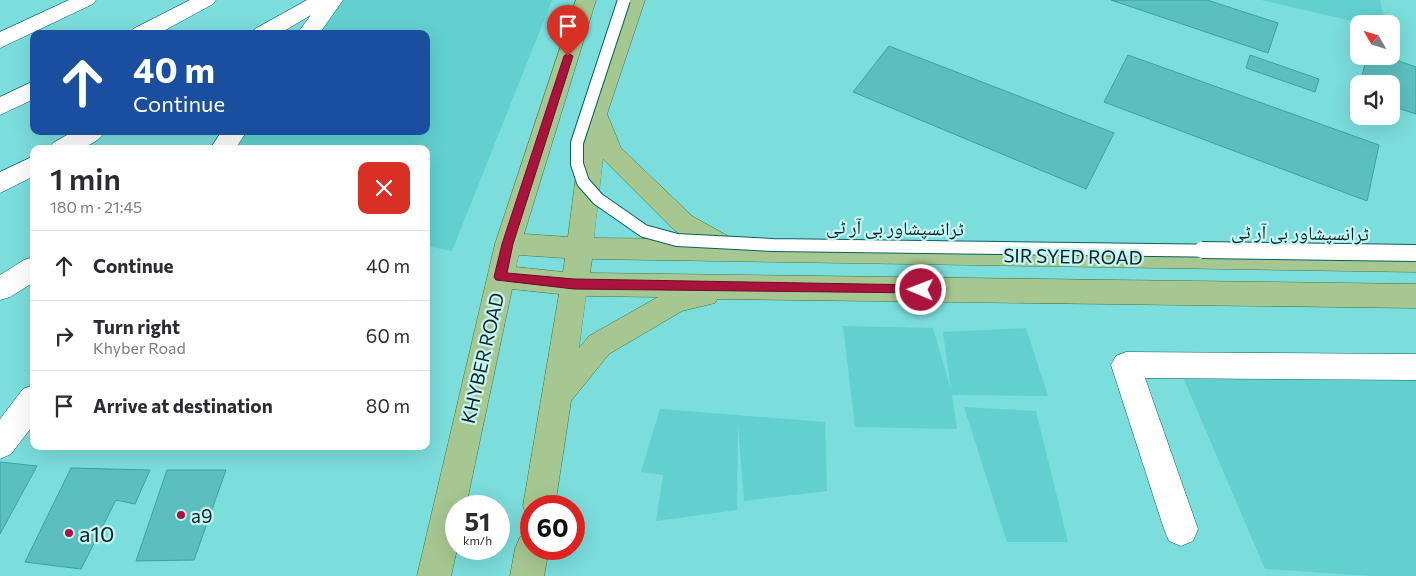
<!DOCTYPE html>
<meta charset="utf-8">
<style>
body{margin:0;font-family:Commissioner,"Noto Naskh Arabic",sans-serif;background:#f7f7f7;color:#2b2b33;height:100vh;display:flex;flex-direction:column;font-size:19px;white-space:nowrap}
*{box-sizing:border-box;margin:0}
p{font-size:16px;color:#7c7c81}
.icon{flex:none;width:28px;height:28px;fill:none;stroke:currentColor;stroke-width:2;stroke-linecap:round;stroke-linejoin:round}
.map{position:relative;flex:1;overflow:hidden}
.side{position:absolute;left:30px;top:145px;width:400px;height:305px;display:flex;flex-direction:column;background:#fff;border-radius:10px;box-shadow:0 5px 20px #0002}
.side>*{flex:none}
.hud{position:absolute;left:30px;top:30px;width:400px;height:105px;border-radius:10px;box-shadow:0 5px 20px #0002;background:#1a4fa0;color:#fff;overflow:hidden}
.needle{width:32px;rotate:309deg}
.buttons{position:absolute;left:1350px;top:15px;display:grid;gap:10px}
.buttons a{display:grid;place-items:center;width:50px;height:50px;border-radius:10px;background:#fff;box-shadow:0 5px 20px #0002;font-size:25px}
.speed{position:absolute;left:445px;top:495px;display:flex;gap:10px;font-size:25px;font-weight:700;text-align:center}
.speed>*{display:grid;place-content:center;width:65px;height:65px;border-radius:50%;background:#fff;box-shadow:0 5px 20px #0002;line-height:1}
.speed small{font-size:12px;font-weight:400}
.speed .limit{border:8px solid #d22;background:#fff;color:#111}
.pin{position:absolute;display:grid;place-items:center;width:42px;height:42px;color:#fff;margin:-51px -21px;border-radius:50% 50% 50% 0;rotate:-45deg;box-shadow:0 0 5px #0007}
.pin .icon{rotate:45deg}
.me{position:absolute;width:55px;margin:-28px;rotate:271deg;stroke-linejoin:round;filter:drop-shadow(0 0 4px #0008)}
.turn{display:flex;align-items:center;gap:18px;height:105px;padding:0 20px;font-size:22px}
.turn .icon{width:65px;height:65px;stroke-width:2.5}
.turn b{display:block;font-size:35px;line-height:42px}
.round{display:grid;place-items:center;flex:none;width:52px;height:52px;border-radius:10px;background:#f7f7f7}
.headline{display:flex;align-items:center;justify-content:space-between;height:85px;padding:0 20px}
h1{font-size:30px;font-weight:600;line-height:38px}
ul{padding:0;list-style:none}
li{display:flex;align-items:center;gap:15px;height:70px;padding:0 20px;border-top:1px solid #e1e1e2}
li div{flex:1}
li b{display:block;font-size:19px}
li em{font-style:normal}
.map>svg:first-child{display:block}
.built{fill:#62d0cf}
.building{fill:#5cbfbf;stroke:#3ba2a1}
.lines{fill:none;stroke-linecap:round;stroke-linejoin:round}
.street-casing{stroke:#086161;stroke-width:1}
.primary-casing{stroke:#47753b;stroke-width:1}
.street{fill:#fff;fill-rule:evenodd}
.primary{fill:#a6c791;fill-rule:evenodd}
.lane-bridge-far1-casing{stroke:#086161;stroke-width:14;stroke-linecap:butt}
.lane-bridge-casing{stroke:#086161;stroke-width:18;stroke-linecap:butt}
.lane-bridge-far1{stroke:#fff;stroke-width:12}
.lane-bridge{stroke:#fff;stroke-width:16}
.route{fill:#aa143c;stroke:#6e0d27}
.poi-dot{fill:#aa143c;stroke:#c7f5f4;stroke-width:2}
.labels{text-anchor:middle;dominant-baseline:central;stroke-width:4.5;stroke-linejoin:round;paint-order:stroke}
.street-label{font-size:19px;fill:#032424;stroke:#c7f5f4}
.poi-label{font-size:19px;fill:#032424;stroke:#c7f5f4;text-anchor:start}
.near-poi-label{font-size:22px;fill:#032424;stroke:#c7f5f4;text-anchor:start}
</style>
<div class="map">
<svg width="1416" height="576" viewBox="0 0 1416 576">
<rect width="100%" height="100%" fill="#7bdddc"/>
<path class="built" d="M330,0H552L452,251L426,246V149H217L230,131H426V34H305Z
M1261,0H1380L1385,24H1365Z
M843,326L933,328L951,390L943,332L1026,328L1048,396L952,395L957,429L855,427Z
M1182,375L1416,380V576H1371L1265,569Z
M964,407L1036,411L1068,542H1007Z
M660,409L825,422L827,491L744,501L738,425L737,510L656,521L663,475L641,472Z"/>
<path class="building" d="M1111,0H1207L1278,23L1268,53Z
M889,46L1114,133L1086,189L853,92Z
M1128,55L1379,145L1367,201L1104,102Z
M1250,55L1319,79L1315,92L1246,68Z
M1367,56H1384L1416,67V114L1391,106V84H1360Z
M0,462L37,466L0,534Z
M71,468L150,470L135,504L116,500L81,569L25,562Z
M167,470H226L194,560L136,561Z"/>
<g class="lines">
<g class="street-casing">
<path id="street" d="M69,0H96L93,4L0,48V32Z
M190,0H216L213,4L158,34H130L133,29Z
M307,0H343L319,34H297L311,15L279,34H252L255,29Z
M34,81V99L0,115V97Z
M74,131H105C93,151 70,149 50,149L53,143Z
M222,131H247L235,149H210Z
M34,156V176L0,193V172Z
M34,257V282L10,297L0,300V275L24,260Z
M1126,352L1416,354V380L1145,378L1198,529L1193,541L1181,546L1169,541L1164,529L1111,365L1116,356Z
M34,385V424L11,454L0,459V419L23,389Z"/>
</g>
<g class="primary-casing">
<path id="primary" d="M576,0H596L524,234L568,237L584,112L625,0H645L607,114L621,148L692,216L735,240L1416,250V272L592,259L590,273L1416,284V308L717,299L715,303L682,311L609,354L571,401L555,506H531V519L527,517L523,506L559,294L512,289L466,506H456L457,549L451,576H417L495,244ZM603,159L674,230L689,239L594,238ZM519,255L565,258L563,272L516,267ZM586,296L658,297L589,336L579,348Z
M531,532V549H549L544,576H510L515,549L520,537Z"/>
</g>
<use href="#street" class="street"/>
<use href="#primary" class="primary"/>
<g class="lane-bridge-far1-casing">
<path id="lane-bridge-far1" d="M624,0L577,143V164L583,182L598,199L644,231L677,240L773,245L1302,252"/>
</g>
<g class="lane-bridge-casing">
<path id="lane-bridge" d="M1202,250L1416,253"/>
</g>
<use href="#lane-bridge-far1" class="lane-bridge-far1"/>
<use href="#lane-bridge" class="lane-bridge"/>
</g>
<path class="route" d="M568,53L573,56L513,244L507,273L574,279L921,285L925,287L927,290L925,293L574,289L496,280L494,277L502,244L564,56Z"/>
<g class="poi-dot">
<circle cx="181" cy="515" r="5"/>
<circle cx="69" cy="533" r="5"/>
</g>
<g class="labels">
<g class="street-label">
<text transform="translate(895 227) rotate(1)">ٹرانسپشاور بی آر ٹی</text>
<text transform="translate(1300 232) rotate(1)">ٹرانسپشاور بی آر ٹی</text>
<text transform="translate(1073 256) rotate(1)">SIR SYED ROAD</text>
<text transform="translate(482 358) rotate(-77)">KHYBER ROAD</text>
</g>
<g class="poi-label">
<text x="191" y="515">a9</text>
</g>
<g class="near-poi-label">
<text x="79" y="533">a10</text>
</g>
</g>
</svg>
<div class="buttons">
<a><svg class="needle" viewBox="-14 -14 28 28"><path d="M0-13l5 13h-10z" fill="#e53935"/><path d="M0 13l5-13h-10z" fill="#7c7c81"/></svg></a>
<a><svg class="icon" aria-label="sound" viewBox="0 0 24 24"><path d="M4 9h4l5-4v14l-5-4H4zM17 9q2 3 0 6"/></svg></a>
</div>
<div class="speed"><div>51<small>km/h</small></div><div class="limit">60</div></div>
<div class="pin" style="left:568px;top:56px;background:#d93025"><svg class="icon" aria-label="arrive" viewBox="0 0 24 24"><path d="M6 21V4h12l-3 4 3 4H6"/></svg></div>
<svg class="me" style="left:921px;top:290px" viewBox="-20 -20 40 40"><circle r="17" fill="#aa143c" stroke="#fff" stroke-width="3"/><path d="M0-11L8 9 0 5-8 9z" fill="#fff"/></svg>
<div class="hud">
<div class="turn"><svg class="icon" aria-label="ahead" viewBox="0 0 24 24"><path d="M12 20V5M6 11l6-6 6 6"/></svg><div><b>40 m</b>Continue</div></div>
</div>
<section class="side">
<div class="headline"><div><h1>1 min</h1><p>180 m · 21:45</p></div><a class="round" style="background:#d93025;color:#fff"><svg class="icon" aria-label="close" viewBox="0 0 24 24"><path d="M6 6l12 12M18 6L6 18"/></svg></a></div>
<ul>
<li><svg class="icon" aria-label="ahead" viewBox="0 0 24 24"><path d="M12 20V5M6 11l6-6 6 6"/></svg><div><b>Continue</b></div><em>40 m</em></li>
<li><svg class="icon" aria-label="right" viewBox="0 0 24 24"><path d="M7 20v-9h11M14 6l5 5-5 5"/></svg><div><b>Turn right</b><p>Khyber Road</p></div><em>60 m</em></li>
<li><svg class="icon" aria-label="arrive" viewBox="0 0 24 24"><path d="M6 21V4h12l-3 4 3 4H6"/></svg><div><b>Arrive at destination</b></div><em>80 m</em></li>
</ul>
</section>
</div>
